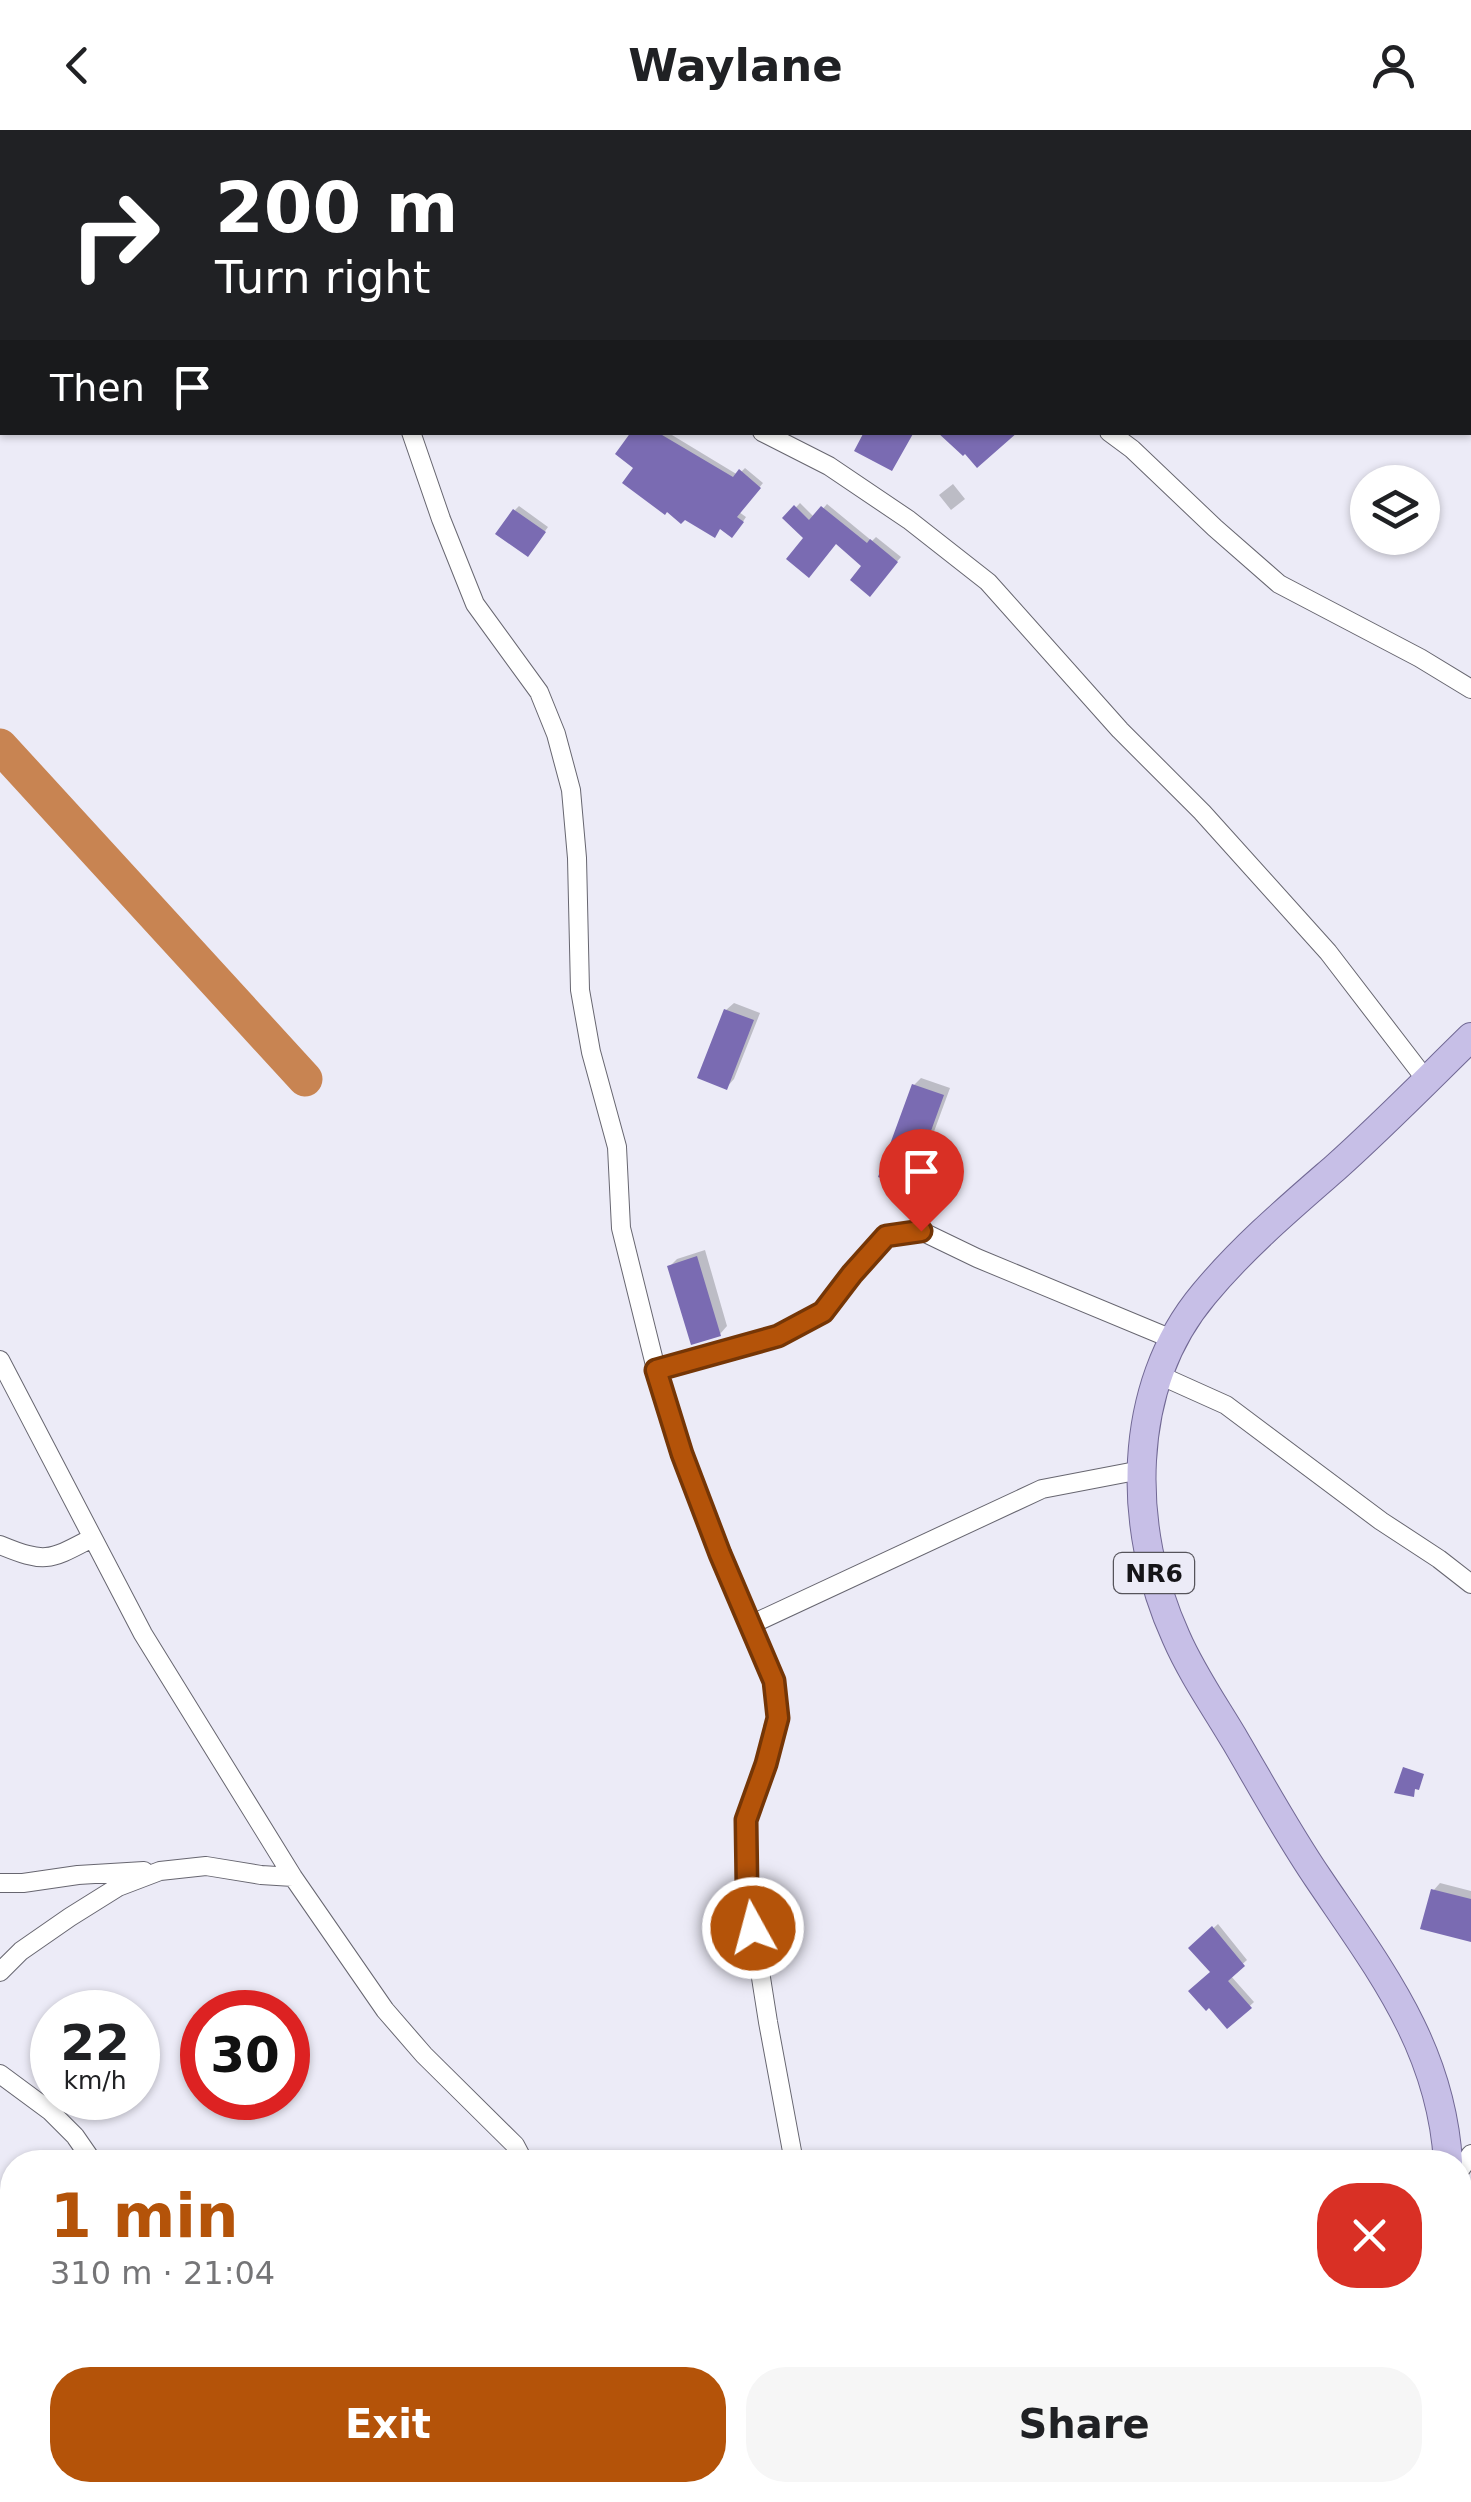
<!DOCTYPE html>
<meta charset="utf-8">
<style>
body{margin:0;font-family:"DejaVu Sans",sans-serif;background:#f6f6f6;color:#202124;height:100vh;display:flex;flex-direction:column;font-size:38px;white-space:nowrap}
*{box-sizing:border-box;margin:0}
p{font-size:32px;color:#757577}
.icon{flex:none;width:55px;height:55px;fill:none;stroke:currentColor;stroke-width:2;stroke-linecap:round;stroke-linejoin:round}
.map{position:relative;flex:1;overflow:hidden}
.side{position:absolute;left:0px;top:2020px;width:1472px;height:352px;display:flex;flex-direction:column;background:#fff;border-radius:40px 40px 0 0;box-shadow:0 2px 8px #0004}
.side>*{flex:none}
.top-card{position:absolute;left:0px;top:0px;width:1472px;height:305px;box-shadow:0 2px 8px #0004;background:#202124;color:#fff;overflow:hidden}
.tools{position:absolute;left:1350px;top:335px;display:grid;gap:20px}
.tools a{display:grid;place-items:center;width:90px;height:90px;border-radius:50%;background:#fff;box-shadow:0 2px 8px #0004;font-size:50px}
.speed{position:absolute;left:30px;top:1860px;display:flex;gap:20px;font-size:50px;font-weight:700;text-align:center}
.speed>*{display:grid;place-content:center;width:130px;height:130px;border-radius:50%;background:#fff;box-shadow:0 2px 8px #0004;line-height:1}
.speed small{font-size:25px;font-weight:400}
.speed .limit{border:15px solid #d22;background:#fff;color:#111}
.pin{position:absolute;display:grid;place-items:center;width:85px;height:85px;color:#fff;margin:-102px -42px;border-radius:50% 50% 50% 0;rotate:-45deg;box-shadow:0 0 10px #0007}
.pin .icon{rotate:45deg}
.me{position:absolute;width:110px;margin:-55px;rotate:353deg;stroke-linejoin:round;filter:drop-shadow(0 0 8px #0008)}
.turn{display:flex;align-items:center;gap:35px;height:210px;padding:0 50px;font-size:45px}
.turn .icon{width:130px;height:130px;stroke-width:2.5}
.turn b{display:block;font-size:70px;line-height:85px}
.then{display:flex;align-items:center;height:95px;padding:0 50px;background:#0003;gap:20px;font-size:38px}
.round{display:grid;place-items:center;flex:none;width:105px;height:105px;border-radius:40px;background:#f6f6f6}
.overview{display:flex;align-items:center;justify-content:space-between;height:170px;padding:0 50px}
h1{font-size:60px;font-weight:800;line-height:75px;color:#b45309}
.primary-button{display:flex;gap:20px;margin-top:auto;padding:20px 50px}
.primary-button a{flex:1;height:115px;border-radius:40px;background:#b45309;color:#fff;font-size:40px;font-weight:800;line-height:115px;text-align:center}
.primary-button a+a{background:#f6f6f6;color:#202124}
header{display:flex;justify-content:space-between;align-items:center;height:130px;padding:0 50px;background:#fff;font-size:45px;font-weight:800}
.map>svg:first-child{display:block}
.shadow{fill:#0003}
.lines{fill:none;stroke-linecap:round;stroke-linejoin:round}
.river{stroke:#c88452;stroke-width:35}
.building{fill:#7a6bb2}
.street-casing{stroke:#676670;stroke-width:20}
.primary-casing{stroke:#716894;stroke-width:30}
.path{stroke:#a3a2ab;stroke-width:4;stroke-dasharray:2.5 8;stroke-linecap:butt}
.street{stroke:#fff;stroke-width:18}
.primary{stroke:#c7bfe7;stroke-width:28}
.route-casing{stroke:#753606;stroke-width:25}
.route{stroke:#b45309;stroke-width:18}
.labels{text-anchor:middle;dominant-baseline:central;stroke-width:8;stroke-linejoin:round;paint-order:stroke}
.shield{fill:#ecebf7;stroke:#56545b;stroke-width:2.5}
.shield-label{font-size:25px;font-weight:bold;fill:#151418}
</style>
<header><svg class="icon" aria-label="back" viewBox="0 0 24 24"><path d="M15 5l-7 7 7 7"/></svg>Waylane<svg class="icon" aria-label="person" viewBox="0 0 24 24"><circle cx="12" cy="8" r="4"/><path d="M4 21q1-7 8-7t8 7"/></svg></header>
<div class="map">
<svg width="1471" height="2372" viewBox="0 0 1471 2372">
<rect width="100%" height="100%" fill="#ecebf7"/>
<path class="shadow" d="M521,0H560L561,2H522Z
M630,302H667L738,345L745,338L763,353L739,382L746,387L736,402L637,338L633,304Z
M953,354L965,369L951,380L939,365Z
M800,373L815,388L827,374L872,411L876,407L901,427L869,463L865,436L837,411L807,408L786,388Z
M519,376L548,397L532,419L515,380Z
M734,873L760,883L734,949L727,957L726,880Z
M921,948L950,958L917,1048L910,1056L914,955Z
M705,1120L727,1196L720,1204L670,1136L677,1129Z
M1440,1753L1471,1761V1810L1433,1761Z
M1218,1794L1247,1830L1230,1845L1254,1872L1228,1896L1213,1841L1192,1818Z
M972,2360H1083L1098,2367L1105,2360H1219L1237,2372H1130L1126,2370L1125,2372H967L965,2371Z"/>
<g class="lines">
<path class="river" d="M0,616L305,949"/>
</g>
<path class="building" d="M631,302H657L733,347L739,339L761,358L737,387L744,392L732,408L720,399L715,408L685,390L681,394L667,382L665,385L622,353L633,338L615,324Z
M864,302H914L892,341L854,321Z
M937,302H1018L977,338L965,324L963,326Z
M794,375L809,390L821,376L867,413L870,409L898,432L870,467L850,450L861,436L836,414L809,448L786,429L803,408L782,388Z
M513,379L546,402L528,427L495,404Z
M724,879L754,890L727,960L697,948Z
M912,954L944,965L910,1059L878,1047Z
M697,1126L721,1206L691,1215L667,1136Z
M1403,1637L1424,1644L1419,1660L1415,1659L1414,1667L1394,1663Z
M1431,1759L1471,1769V1812L1420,1799Z
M1212,1796L1245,1836L1228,1851L1252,1878L1227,1899L1209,1878L1206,1881L1188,1861L1210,1842L1188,1818Z"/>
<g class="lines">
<g class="street-casing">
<path id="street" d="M369,0L370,2
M476,0L477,2
M794,0L796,2
M936,0V2
M1226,0L1227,2
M1470,233H1471
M411,302L441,389L475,474L539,562L556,604L571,660L577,728L580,860L591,922L617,1017L621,1098L656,1239L682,1325L719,1424L774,1551L778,1588L766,1634L746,1689L747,1759L768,1892L794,2032
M762,302L829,336L909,390L988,452L1120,600L1202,682L1328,822L1427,951
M1109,302L1132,319L1215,398L1279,454L1420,528L1471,559
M0,1230L143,1504L293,1747L385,1880L424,1925L515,2015L524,2032
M656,1239L778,1206L823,1182L852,1144L886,1106L921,1101L977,1128L1172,1209
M1157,1244L1226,1275L1381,1391L1439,1429L1471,1454
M0,1415C46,1434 50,1430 92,1408
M750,1495L1042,1359L1141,1340
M0,1753H23L78,1745L144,1741
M0,1842L21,1821L70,1787L118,1757L160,1741L206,1736L261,1745L293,1747
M0,1944L50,1981L75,2006L93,2032
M1460,2040L1471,2024
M1460,2106L1471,2100
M685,2360L693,2372
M125,2372V2360"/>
</g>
<g class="primary-casing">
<path id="primary" d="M1448,2032C1441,1917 1380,1840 1318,1748C1288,1704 1263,1658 1236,1612C1216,1578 1192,1544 1176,1507C1127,1399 1125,1258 1204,1164C1243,1117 1289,1078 1335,1038C1382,996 1426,951 1471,907
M1296,2372L1306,2360"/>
</g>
<path class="path" d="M415,2360V2372"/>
<use href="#street" class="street"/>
<use href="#primary" class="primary"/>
</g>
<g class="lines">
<g class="route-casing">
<path id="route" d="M753,1798L747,1759L746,1690L766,1634L778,1588L774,1551L720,1424L682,1324L656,1240L778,1206L823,1182L852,1144L886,1106L921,1101"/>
</g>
<use href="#route" class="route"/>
</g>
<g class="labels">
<rect class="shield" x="1114" y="1423" width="80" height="40" rx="8"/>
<g class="shield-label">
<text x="1154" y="1443">NR6</text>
</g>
</g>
</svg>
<div class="tools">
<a><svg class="icon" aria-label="layers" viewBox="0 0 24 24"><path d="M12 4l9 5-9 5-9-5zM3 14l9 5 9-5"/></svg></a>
</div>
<div class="speed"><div>22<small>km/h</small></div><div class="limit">30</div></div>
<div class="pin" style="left:921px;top:1101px;background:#d93025"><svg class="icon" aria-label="arrive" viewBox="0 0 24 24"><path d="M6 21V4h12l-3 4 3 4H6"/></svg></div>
<svg class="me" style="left:753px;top:1798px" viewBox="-20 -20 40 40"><circle r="17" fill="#b45309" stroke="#fff" stroke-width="3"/><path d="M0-11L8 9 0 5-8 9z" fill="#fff"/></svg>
<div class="top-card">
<div class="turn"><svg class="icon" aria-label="right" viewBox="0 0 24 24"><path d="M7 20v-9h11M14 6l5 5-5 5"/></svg><div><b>200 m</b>Turn right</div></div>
<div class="then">Then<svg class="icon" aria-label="arrive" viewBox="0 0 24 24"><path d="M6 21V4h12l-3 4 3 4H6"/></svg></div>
</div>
<section class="side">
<div class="overview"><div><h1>1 min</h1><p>310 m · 21:04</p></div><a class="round" style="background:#d93025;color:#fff"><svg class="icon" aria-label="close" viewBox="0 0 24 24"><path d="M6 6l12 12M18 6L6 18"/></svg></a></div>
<div class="primary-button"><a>Exit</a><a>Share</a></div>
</section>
</div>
